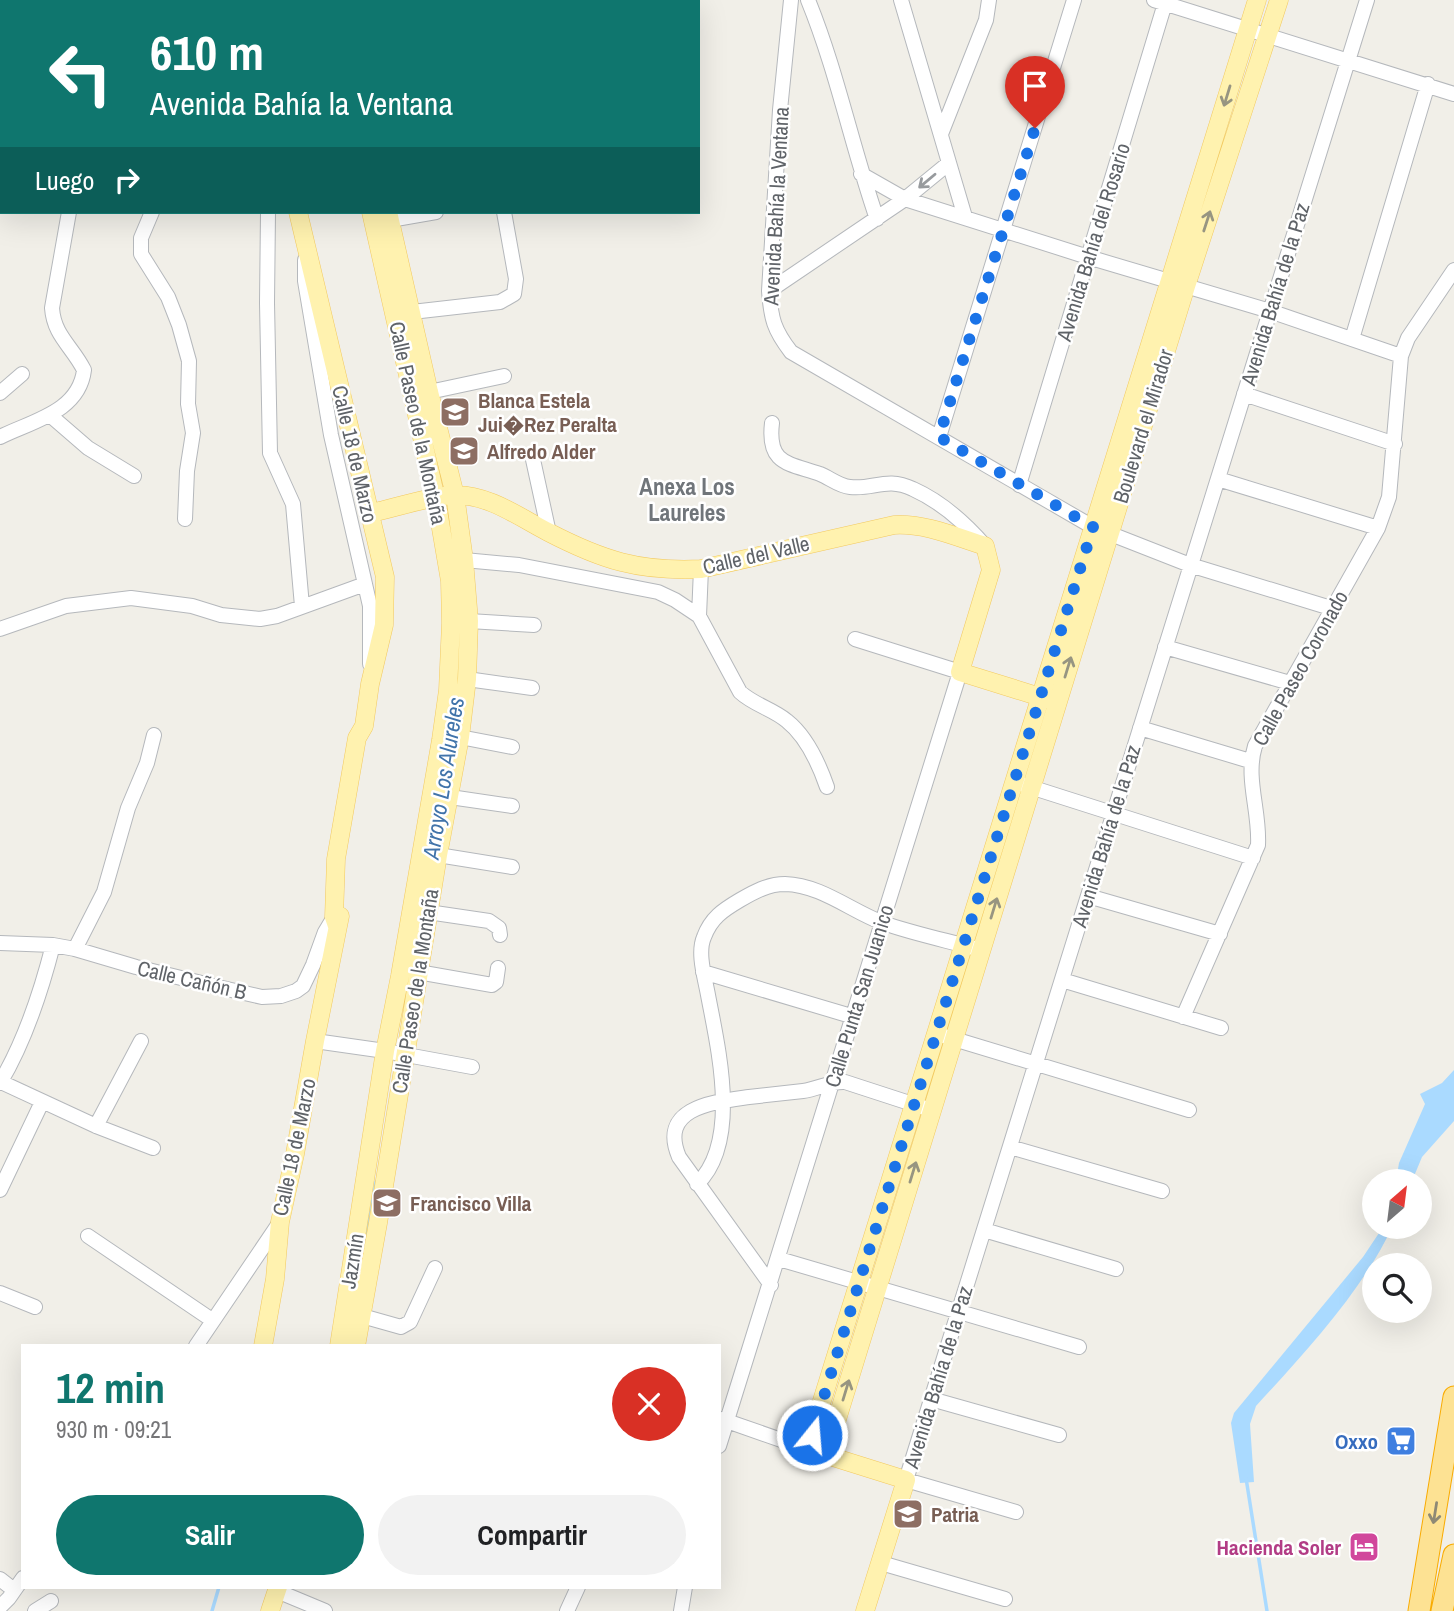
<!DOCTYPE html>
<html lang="es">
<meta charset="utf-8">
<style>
body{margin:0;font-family:"Archivo Narrow",sans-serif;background:#f2f2f2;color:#202124;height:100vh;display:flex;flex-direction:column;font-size:26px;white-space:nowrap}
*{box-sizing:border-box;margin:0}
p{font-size:23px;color:#757577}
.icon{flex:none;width:38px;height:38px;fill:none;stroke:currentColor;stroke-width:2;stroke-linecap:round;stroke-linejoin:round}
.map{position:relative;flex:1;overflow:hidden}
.details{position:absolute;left:21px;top:1344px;width:700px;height:245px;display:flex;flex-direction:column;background:#fff;border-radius:0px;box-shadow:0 7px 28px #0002}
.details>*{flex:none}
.hud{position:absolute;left:0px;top:0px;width:700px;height:214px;box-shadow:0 7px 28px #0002;background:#0f766e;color:#fff;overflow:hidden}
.needle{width:46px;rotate:28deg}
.tools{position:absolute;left:1362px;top:1169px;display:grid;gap:14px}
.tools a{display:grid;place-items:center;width:70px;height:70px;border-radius:50%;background:#fff;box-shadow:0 7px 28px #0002;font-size:35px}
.pin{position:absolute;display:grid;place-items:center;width:60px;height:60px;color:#fff;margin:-72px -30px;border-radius:50% 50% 50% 0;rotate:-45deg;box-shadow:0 0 7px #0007}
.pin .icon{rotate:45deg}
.me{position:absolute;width:77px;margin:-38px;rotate:17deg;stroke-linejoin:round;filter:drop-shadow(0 0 5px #0008)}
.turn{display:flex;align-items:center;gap:24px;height:147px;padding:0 35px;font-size:32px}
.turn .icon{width:91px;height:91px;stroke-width:2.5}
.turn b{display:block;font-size:49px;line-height:60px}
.then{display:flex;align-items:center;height:66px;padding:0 35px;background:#0003;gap:14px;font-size:26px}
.round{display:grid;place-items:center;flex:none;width:74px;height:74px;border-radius:37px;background:#f2f2f2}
.head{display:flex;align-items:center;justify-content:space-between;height:119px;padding:0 35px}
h1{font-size:42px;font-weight:800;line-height:52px;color:#0f766e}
.action{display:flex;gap:14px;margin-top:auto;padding:14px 35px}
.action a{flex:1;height:80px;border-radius:42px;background:#0f766e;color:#fff;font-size:28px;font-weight:800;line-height:80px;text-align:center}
.action a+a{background:#f2f2f2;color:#202124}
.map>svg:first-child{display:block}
.water{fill:#aadaff}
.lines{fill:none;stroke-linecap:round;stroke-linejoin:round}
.stream{stroke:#aadaff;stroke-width:3.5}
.minor-casing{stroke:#b5b8bc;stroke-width:16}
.major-casing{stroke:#f2c960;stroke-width:19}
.highway-casing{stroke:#f9ab00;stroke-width:23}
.minor{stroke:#fff;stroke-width:14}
.major{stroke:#fff2af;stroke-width:18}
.highway{stroke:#fde293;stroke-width:21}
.oneway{stroke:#979581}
.oneway2{stroke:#979a9d}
.oneway3{stroke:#8e8975}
.route{stroke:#1a73e8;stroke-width:12;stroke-dasharray:0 21.6}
.labels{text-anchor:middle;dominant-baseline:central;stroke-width:5;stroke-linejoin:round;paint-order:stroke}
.street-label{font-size:21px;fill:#5f6368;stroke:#fff}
.education-label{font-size:21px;font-weight:bold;fill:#785e54;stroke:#fff;text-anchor:start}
.shop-label{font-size:21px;font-weight:bold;fill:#366cbe;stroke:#fff;text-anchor:end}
.hotel-label{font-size:21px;font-weight:bold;fill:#b23c85;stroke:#fff;text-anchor:end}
.neighbourhood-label{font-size:23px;font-weight:bold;fill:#70757a;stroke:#fff}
.water-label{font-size:23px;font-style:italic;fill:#4174aa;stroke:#fff}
</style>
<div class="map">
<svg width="1454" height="1611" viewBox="0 0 1454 1611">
<rect width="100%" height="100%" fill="#f1efe8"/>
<path class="water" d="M1454,1070V1121L1422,1157L1412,1181H1396L1399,1163L1425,1104L1420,1094L1442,1083Z
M1383,1227H1392C1364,1289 1303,1355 1256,1406L1250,1424L1254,1482L1240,1483L1231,1423L1234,1413L1363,1257Z"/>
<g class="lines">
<path class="stream" d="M457,688L459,622
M453,716L456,695
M444,774L447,754
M354,1309L376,1182
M1246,1478L1267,1611
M212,1611L219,1587"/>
<g class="minor-casing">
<path id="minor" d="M201,0V2
M293,0L336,2
M373,0L393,2
M447,0V2
M791,0L780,110L769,291C771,319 774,330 791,352L1093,527L1190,565L1334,609
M808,0C837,71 852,147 877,219
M901,0L965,217
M1154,0L1454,94
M0,82L2,80
M941,134L986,20L989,0
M861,174L905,199L1088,257L1270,311L1401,356
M0,183H2
M152,212L141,238V254L168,297L179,325L189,361L188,404L193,433L187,471L185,519
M268,212L267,303L270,453L293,504L302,606
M390,220L436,212
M305,260V281L331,435L370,606V664
M769,291L905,199L949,163
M412,312L500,302L514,294L516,279L504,212
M1352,339L1428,84
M429,392L504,376
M0,393L22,374
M1244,394L1395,444
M51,416L88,448L134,476
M772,423C767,465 789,463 820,474C830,478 839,486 850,487C874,490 886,476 913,489C942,502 965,523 985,546
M0,437C32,421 79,412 84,370C72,346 54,336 52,308L69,212
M939,437L1074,0
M532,455L549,533
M1218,479L1378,528
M1019,485L1166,0
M464,560L519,565L658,592L675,600L699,616L740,692C754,705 773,709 787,721C806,736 819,764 827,787
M699,616L701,569
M469,621L534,625
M0,629L66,606L131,598L192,606L221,615L260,619L277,616L365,584
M1165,647L1290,683
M467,679L532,688
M1140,728L1250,761
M460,737L512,747
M1021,784L1253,858
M450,797L512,806
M438,855L512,867
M1088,896L1220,934
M428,912L489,921L499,928L500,935
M0,943L53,945L75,949L136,967L218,987L262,997L281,996L296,991L303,986L313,965L325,932L334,917H339
M75,949L104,892L128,808L147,763L154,735
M418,972L492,985L496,982L498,968
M703,972L851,1016
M1062,980L1221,1028
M1183,1017L1258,845C1260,811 1245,778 1255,746L1378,528L1389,497L1401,356L1408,338L1454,270
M944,1036L1189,1110
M315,1041L385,1051L472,1067
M1,1082L96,1126L153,1148
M0,1083C25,1041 41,992 53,945
M96,1126L141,1041
M1010,1147L1162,1191
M697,1184C741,1142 718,1048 708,995C705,978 697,953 704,937C711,918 723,910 740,900C754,892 768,884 785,884C821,885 851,911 883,923C915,934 949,941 981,950
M0,1190L42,1102
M984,1230L1116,1269
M88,1236L212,1320
M779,1259L1079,1347
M771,1285L679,1157C658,1107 714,1102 749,1097C767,1095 785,1093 803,1091C818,1089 831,1081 845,1082L931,1110
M0,1293L35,1307
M362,1316L401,1327L410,1322L435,1268
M196,1346L280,1222
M931,1399L1059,1435
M721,1419L807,1449
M719,1446L960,672L855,639
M1016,1512L906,1480L1367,0
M881,1563L1005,1599
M0,1579L14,1590
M277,1591L325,1611
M0,1607L9,1598L23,1578
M35,1611L51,1601
M567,1611L578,1587
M681,1611L685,1587"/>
</g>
<g class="major-casing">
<path id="major" d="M273,2V0
M344,2V0
M362,2V0
M298,212L385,577L384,625L370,684L364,726L357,738L336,859L334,917L337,926
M371,513C395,508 430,496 454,495C488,494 519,517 548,532C602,560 639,572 701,569L894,525C925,523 956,537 985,546L991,570L960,672L1050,700
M263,1346L275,1279L280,1222L295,1154L315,1041L340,916
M339,1346L385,1051L400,976L441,740L448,690L451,623L450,581L436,499L371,212
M356,1346L378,1223L438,855L460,737L467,679L469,621L464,560L455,495L429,392L388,212
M826,1455L1186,286L1279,0
M270,1611L278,1587
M865,1611L906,1480L807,1449L1257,0"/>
</g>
<g class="highway-casing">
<path id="highway" d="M1419,1611L1454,1397
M1442,1611L1454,1555"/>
</g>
<use href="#minor" class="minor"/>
<use href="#major" class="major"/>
<use href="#highway" class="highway"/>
</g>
<defs><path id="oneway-shaft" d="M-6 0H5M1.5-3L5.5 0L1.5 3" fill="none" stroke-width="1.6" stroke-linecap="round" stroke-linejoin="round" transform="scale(1.75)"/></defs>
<g class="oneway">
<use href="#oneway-shaft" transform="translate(1227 96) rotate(107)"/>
<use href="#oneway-shaft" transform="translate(1207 221) rotate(-72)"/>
<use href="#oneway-shaft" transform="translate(1068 667) rotate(-73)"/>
<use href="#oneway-shaft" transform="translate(994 908) rotate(-73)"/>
<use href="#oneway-shaft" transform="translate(913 1172) rotate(-73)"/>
<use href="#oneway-shaft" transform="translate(846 1390) rotate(-73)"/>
</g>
<use class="oneway2" href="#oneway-shaft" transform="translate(927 181) rotate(140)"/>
<use class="oneway3" href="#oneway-shaft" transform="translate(1435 1513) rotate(99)"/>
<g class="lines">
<path class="route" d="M812,1435L1093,527L939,437L1035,128"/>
</g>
<defs>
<g id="school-square" transform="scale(1.575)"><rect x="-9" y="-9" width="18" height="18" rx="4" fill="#8d6e63" stroke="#fff"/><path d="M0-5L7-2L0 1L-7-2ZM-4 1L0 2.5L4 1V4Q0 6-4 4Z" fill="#fff"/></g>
<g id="supermarket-square" transform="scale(1.575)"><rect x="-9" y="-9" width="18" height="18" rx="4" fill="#3f7fe0" stroke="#fff"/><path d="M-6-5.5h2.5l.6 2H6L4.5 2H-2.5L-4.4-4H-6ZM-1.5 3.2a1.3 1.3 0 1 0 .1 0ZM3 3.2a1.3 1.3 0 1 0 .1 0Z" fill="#fff"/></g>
<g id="hotel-square" transform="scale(1.575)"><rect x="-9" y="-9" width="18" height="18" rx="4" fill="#d1479c" stroke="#fff"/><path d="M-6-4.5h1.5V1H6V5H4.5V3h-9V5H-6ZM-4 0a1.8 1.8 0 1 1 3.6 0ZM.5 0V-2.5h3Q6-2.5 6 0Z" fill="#fff"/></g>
</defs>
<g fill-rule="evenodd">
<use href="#school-square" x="455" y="412"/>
<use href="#school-square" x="464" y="451"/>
<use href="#school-square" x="387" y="1203"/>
<use href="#supermarket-square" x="1401" y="1441"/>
<use href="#school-square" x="908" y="1514"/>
<use href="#hotel-square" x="1364" y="1547"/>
</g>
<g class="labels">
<g class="street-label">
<text transform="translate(776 206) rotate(-87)">Avenida Bahía la Ventana</text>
<text transform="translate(1093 242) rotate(-73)">Avenida Bahía del Rosario</text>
<text transform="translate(1275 294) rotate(-73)">Avenida Bahía de la Paz</text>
<text transform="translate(418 423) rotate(78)">Calle Paseo de la Montaña</text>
<text transform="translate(1143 426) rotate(-73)">Boulevard el Mirador</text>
<text transform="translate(355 454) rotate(77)">Calle 18 de Marzo</text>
<text transform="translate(756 555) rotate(-13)">Calle del Valle</text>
<text transform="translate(1300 668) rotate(-61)">Calle Paseo Coronado</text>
<text transform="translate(1106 836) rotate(-73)">Avenida Bahía de la Paz</text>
<text transform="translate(192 980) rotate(13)">Calle Cañón B</text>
<text transform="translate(415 991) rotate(-81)">Calle Paseo de la Montaña</text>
<text transform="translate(859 996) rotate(-73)">Calle Punta San Juanico</text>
<text transform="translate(294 1147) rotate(-78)">Calle 18 de Marzo</text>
<text transform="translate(352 1261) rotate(-81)">Jazmín</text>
<text transform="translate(938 1377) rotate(-73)">Avenida Bahía de la Paz</text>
</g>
<g class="education-label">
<text x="478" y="400">Blanca Estela<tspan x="478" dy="24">Jui�Rez Peralta</tspan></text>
<text x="487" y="451">Alfredo Alder</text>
<text x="410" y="1203">Francisco Villa</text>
<text x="931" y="1514">Patria</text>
</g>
<g class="shop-label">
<text x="1378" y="1441">Oxxo</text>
</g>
<g class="hotel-label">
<text x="1341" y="1547">Hacienda Soler</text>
</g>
<g class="neighbourhood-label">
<text x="687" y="486">Anexa Los<tspan x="687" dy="26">Laureles</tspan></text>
</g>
<g class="water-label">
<text transform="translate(443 778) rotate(-81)">Arroyo Los Alureles</text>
</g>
</g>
</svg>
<div class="tools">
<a><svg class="needle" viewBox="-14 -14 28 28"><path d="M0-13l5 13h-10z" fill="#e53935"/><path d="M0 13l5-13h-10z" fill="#757577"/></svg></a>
<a><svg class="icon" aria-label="search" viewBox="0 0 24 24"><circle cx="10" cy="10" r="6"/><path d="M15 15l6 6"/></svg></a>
</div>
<div class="pin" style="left:1035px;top:128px;background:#d93025"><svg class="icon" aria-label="arrive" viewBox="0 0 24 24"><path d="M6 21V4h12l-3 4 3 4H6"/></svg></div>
<svg class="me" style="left:812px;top:1435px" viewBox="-20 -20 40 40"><circle r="17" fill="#1a73e8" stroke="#fff" stroke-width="3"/><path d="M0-11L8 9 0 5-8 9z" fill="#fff"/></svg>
<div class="hud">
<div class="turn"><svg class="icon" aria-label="left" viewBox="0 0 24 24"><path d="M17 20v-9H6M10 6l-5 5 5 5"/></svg><div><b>610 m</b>Avenida Bahía la Ventana</div></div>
<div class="then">Luego<svg class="icon" aria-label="right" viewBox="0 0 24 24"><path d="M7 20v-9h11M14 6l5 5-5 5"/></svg></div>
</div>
<section class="details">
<div class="head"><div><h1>12 min</h1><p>930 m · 09:21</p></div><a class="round" style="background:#d93025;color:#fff"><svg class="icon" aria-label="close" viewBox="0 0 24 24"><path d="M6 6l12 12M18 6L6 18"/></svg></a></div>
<div class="action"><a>Salir</a><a>Compartir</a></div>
</section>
</div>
